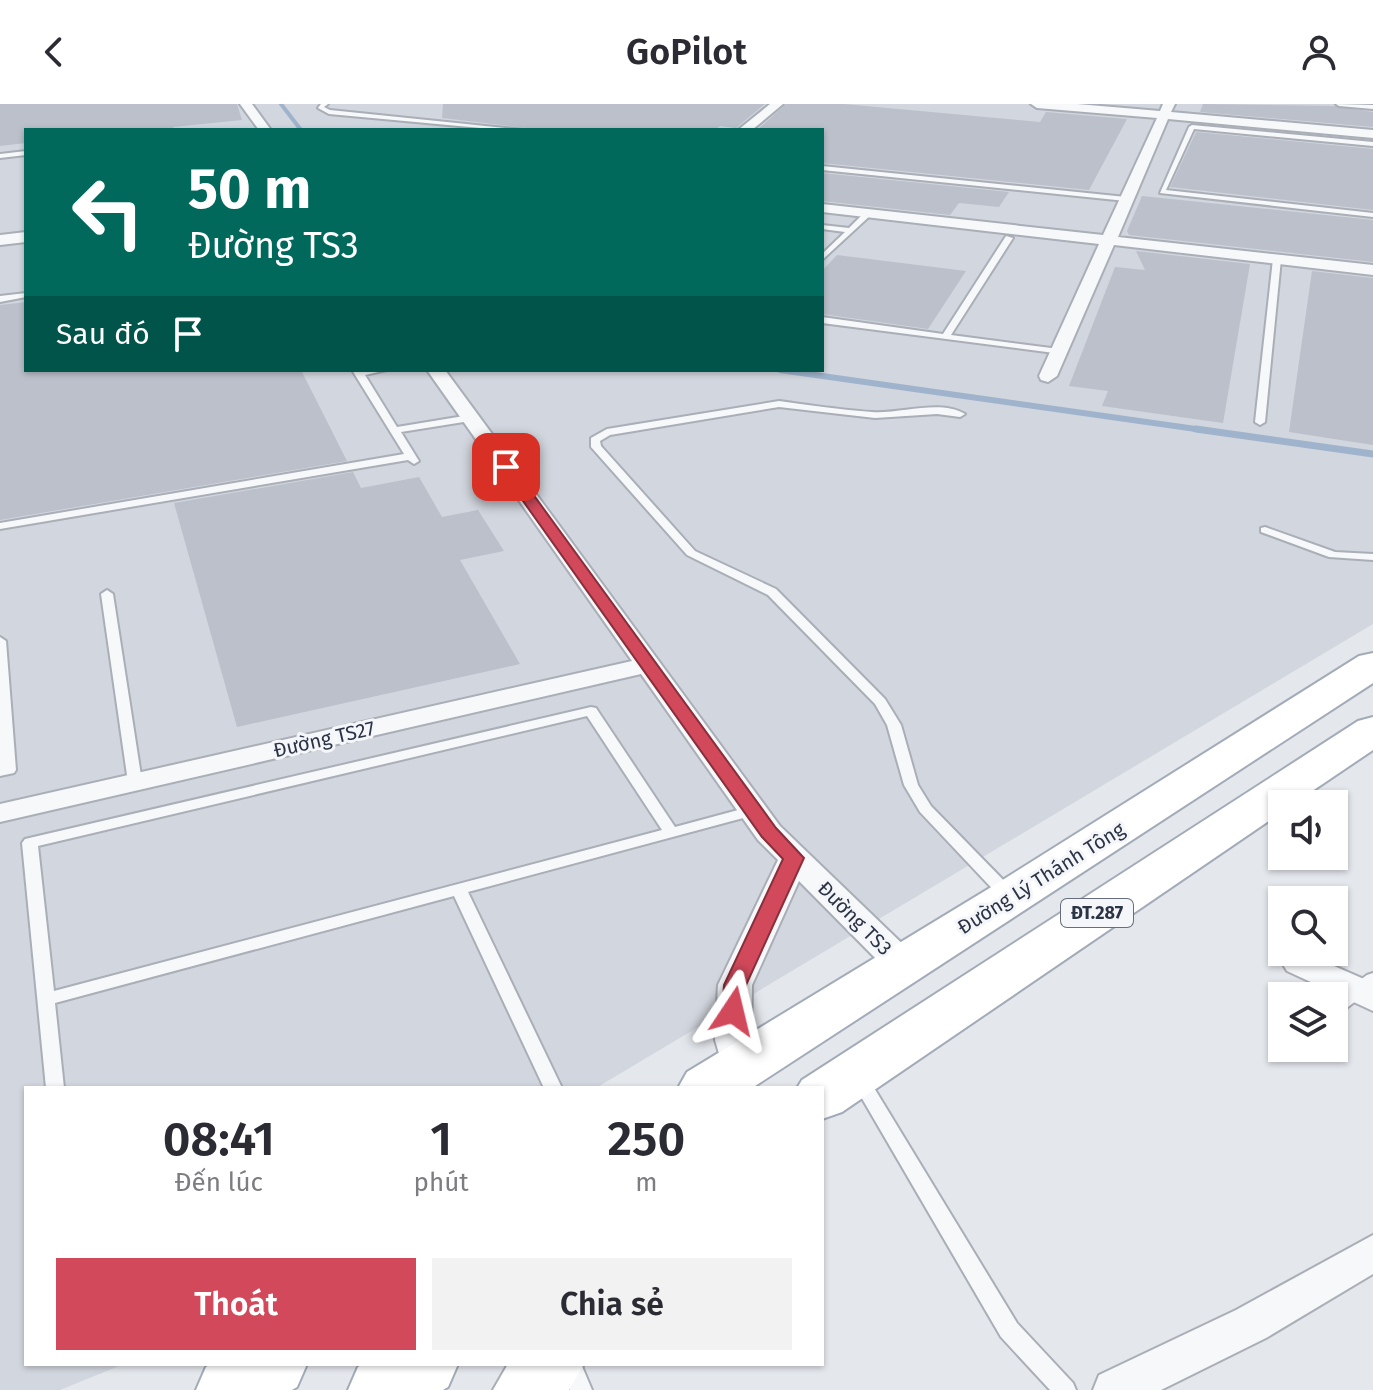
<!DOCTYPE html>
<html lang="vi">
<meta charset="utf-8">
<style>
body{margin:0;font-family:"Fira Sans",sans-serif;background:#f2f2f3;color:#2b2b33;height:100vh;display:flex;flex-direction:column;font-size:30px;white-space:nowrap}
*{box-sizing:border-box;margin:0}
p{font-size:26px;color:#7c7c81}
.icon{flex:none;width:44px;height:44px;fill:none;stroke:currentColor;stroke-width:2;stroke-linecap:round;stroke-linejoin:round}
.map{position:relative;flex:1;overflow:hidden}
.details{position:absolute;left:24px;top:982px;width:800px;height:280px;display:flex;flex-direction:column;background:#fff;border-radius:0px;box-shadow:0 2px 6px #0004}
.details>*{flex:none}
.hud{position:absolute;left:24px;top:24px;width:800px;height:244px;border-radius:0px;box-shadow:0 2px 6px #0004;background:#00695c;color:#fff;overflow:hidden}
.buttons{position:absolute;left:1268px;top:686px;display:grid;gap:16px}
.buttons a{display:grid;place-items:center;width:80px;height:80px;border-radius:0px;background:#fff;box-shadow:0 2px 6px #0004;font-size:40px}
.pin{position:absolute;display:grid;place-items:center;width:68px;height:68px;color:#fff;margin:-34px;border-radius:16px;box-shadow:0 4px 12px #0006}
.me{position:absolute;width:88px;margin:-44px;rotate:10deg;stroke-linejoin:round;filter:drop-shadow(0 0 6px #0008)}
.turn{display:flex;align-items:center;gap:28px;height:168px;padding:0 32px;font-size:36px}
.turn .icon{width:104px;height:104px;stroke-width:2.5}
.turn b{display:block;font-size:56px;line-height:68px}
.then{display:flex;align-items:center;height:76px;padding:0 32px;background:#0003;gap:16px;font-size:30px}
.eta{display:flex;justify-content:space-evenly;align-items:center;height:136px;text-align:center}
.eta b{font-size:48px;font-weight:600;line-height:56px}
.action{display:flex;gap:16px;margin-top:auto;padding:16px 32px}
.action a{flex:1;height:92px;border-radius:0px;background:#d1495b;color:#fff;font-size:32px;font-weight:600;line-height:92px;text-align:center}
.action a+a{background:#f2f2f3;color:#2b2b33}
header{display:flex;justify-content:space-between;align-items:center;height:104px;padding:0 32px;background:#fff;font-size:36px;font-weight:600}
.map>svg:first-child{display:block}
.built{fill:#d2d6de;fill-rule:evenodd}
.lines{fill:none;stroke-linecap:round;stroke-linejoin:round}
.stream-far2{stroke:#9fb4cc;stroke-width:4}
.stream-far1{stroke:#9fb4cc;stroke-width:6}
.stream{stroke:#9fb4cc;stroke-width:7}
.building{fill:#bbc0ca}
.lane-casing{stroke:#a9aeb7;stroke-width:4}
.street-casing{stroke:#a9aeb7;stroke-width:4}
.secondary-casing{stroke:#a9aeb7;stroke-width:4}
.primary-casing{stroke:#a3abb8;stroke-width:4}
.lane{fill:#f7f8fa;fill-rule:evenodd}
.street{fill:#f7f8fa;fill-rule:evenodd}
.secondary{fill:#fff;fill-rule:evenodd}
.primary{fill:#fff;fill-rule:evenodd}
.route{fill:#d1495b;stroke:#882f3b;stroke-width:2}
.labels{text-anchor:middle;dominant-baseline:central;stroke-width:6;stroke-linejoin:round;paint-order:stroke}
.shield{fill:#f4f6f9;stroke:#676e7b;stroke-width:2}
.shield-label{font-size:18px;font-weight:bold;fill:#2b3445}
.street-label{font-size:20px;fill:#2b3445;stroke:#f4f6f9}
</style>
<header><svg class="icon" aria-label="back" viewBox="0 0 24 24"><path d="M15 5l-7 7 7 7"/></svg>GoPilot<svg class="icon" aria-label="person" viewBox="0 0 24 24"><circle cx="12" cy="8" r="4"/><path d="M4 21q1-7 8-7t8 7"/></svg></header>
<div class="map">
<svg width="1373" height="1286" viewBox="0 0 1373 1286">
<rect width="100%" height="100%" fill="#e4e7ec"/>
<path class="built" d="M0,0H1373V520L596,984H26V1260H124L60,1286H0ZM26,26H822V266H26Z"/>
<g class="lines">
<path class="stream-far2" d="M281,0L301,26"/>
<path class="stream-far1" d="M780,266L1210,327"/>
<path class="stream" d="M1196,325L1373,350"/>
</g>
<path class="building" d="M0,0H237L242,16L173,23L175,26H26V39L0,42Z
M443,0H765L736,24L720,22L715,26H543L442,14Z
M786,0H844L1040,18L1046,8L1127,15L1089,86L822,59V26H757Z
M1203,0L1334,2L1373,8V23L1200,8Z
M1196,28L1373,45V106L1170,83Z
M822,69L1009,88L999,103L959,99L950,111L822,97Z
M1142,92L1373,116V158L1129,131L1127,127Z
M1136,147L1250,160L1223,319L1102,302L1108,287L1069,282L1115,163L1145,166Z
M837,151L966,167L928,225L822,210V167Z
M1312,167L1373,174V341L1289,328Z
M26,198V266H301L347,357L0,416V201Z
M353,368L361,384L419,373L442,413L478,406L504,447L460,456L520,560L237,623L174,399Z"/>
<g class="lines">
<g class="lane-casing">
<path id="lane" d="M321,0H328L324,3L330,6L525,26H502L329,10L318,4Z
M1336,0L1373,1V5L1339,2Z
M1192,21L1373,38V42L1194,25L1166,86L1373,109V113L1160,89L1189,23Z
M26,47V51L0,54V50Z
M822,62L1126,93L1130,95L1126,97L822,66Z
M866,107L873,109L822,156V150L845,128L822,125V121L849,124Z
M1006,132L1013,134L951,231L1059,245L1062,246V250L822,219V213L943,230Z
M1277,153L1281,155L1265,318L1260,321L1255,318L1273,155Z
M26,189V193L0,198V192Z
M352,266H387L365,271L397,323L470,311L475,314L470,317L401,328L419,357L414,360L408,356L0,425V419L404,350Z
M779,297C810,301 841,306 872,308C901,310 940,295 965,310L960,313L937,310L875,314L779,303L610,331L600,337L601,342L695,447L776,485L885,595L901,621L918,681L931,702L1014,787L1016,791L1014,795H1002L920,708L904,681L887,621L875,600L768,491L687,451L591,343V334L607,325Z
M1265,423L1335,448L1373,450V456L1329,453L1261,428V424Z
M107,486L113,490L142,678L135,682L128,678L101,490Z
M0,533L6,537L16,666L14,669L0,672Z
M591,603L596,604L675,723L753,702L760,707L758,710L468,788L562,984H544L454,792L55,899L64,984H46L22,739L25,735ZM587,612L662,726L54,887L38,742Z
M1373,869V884L1340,909L1334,910V895L1367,871Z
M859,967L865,969L1017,1219L1073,1279L1076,1286H1050L1001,1233L853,979L850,974L853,969Z
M559,1260H581L592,1286H570Z"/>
</g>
<g class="street-casing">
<path id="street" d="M240,0H252L271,26H259Z
M770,0H783L752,26H738Z
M1031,0H1077L1160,7L1163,0H1175L1171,8L1373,26V34L1168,15L1118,133L1373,161V171L1114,141L1057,272L1048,278L1041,276L1039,272L1099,140L822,108V100L1103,131L1157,14L1037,4Z
M26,128V138L0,141V131Z
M427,266H445L780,722L915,852L920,861L915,870L903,873L891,870L799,777L752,881L751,936L757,963L752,973L739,977L726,973L715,936L718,881L778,756L758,736L641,570L0,718V700L632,557Z
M1302,848L1373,879V907L1287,867L1282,859L1287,851Z
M1373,1131V1170L1266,1234L1161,1286H1093L1099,1271L1236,1206Z"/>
</g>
<g class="secondary-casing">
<path id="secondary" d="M508,1260H584L569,1286H493Z"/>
</g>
<g class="primary-casing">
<path id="primary" d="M1373,549V579L752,984H678L687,968L993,782L1359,552Z
M1373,613V646L1293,700H1282V708L842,1008L822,1015V984H797L802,976L1358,617Z
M211,1260H307L297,1283L292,1286H196L206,1263Z
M363,1260H458L448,1283L443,1286H348L358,1263Z"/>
</g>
<use href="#lane" class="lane"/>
<use href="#street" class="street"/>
<use href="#secondary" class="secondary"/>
<use href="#primary" class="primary"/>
</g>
<path class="route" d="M506,359L511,360L776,724L804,754L746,881L741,913L733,915L725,913L722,907L724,881L783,755L762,733L501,366V360Z"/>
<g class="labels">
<rect class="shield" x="1061" y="795" width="72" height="28" rx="6"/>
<g class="shield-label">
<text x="1097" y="809">ĐT.287</text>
</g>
<g class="street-label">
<text transform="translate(324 635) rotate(-13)">Đường TS27</text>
<text transform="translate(1041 774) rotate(-32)">Đường Lý Thánh Tông</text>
<text transform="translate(855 814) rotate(45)">Đường TS3</text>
</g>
</g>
</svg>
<div class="buttons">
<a><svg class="icon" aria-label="sound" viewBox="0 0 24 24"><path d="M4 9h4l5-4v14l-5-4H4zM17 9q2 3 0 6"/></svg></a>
<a><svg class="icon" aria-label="search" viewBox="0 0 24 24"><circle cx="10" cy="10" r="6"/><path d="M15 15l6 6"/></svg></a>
<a><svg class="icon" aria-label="layers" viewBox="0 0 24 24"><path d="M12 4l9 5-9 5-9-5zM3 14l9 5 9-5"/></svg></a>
</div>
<div class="pin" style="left:506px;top:363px;background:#d93025"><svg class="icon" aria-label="arrive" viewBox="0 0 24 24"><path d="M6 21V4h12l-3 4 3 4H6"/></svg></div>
<svg class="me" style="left:733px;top:907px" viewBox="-20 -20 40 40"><path d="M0-17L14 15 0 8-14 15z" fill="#d1495b" stroke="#fff" stroke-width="4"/></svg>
<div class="hud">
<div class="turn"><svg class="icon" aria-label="left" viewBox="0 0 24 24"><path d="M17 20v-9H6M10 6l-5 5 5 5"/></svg><div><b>50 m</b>Đường TS3</div></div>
<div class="then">Sau đó<svg class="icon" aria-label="arrive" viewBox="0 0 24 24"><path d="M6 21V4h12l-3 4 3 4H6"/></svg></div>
</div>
<section class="details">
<div class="eta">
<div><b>08:41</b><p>Đến lúc</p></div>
<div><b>1</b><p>phút</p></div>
<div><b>250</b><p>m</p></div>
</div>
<div class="action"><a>Thoát</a><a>Chia sẻ</a></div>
</section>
</div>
